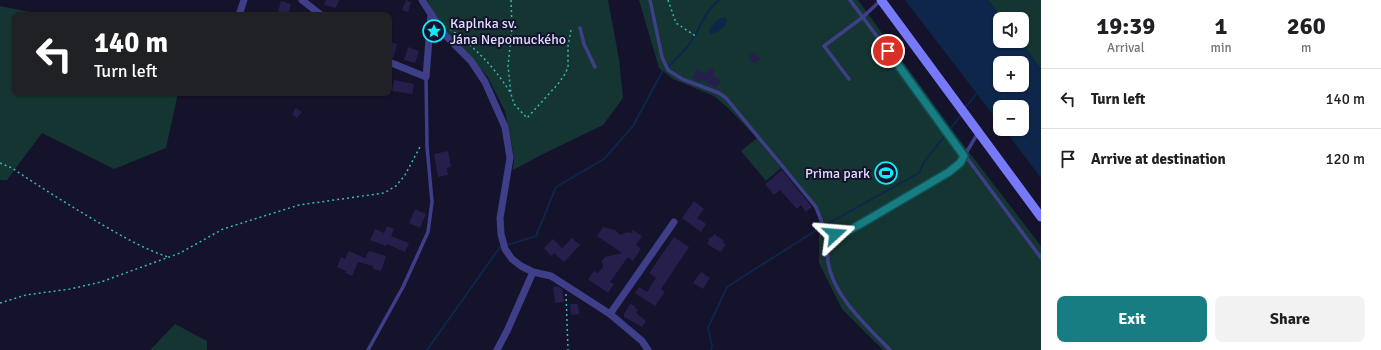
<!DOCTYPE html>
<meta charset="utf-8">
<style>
body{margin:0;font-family:Signika,sans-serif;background:#f2f2f2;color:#202124;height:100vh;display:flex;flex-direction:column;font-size:15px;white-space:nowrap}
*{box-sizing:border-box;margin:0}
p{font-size:13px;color:#757577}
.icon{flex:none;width:22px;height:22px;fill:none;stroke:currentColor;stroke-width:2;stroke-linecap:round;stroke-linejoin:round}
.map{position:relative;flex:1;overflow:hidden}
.details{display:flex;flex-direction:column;background:#fff;width:340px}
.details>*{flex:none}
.hud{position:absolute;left:12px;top:12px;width:380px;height:84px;border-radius:8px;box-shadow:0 1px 3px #0004;background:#202124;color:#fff;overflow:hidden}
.fabs{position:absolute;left:993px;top:12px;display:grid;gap:8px}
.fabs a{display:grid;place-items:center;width:36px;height:36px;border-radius:8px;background:#fff;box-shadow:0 1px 3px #0004;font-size:20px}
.pin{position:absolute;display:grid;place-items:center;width:34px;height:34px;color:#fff;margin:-17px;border:2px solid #fff;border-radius:50%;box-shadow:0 1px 4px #0007}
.me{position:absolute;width:44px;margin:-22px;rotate:71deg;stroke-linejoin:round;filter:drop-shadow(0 0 3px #0008)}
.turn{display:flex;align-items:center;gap:14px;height:84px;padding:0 16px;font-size:18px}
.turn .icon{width:52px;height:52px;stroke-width:2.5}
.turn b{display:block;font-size:28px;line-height:34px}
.eta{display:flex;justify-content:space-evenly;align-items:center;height:68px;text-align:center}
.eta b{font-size:24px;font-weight:800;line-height:28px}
.cta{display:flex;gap:8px;margin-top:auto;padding:8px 16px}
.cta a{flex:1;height:46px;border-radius:8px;background:#187c83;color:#fff;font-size:16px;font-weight:800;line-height:46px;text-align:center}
.cta a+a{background:#f2f2f2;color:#202124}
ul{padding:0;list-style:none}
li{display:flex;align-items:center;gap:12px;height:60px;padding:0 16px;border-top:1px solid #e0e0e0}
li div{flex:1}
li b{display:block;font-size:15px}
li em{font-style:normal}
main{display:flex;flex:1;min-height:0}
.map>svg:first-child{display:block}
.green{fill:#153532}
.water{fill:#0d2649;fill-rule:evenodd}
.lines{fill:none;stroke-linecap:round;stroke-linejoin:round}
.stream{stroke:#0d2649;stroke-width:2}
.building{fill:#261f4c}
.path{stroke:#34bbad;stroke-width:1.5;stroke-dasharray:2 3;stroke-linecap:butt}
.service{stroke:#3f3f89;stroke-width:3.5}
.minor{stroke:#3f3f89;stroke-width:7}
.secondary{stroke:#7779fb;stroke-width:9}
.route-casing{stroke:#105155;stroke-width:10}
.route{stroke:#187c83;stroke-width:7}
.labels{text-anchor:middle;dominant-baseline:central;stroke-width:4;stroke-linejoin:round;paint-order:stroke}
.poi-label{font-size:14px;fill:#dfddfe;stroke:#15122b;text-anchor:start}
</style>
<main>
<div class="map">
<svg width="1041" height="350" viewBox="0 0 1041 350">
<rect width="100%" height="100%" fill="#15122b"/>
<path class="green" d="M427,0H608L619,59L623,98L603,125L543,154L513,170L514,160L512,146L505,111L487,76L446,32L437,19Z
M639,0H858L959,139L1041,246V350H883L842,309L819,263V234L814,225L818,222L819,218L813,206L764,146L781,168L766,181L741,151L757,138L728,108L714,96L673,79L659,68Z
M988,0H1041V69L1020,41H1022V19H1003Z
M0,6L45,15H15V93H178L166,148L114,169L42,133L7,180H0Z
M175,324L207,341V350H150Z"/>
<path class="water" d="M905,0H988L1003,19H1000V41H1020L1041,69V178L1004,129H1022V107H1000V124ZM1000,63H1022V85H1000Z
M722,17L726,18L727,21C725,27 718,33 711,34L709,32C709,25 717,21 722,17Z"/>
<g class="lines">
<path class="stream" d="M669,66C677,58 686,50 692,40C701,26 706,10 719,0
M965,108L977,93
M507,245L536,236L556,187L604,159L633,126L662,72
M427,350L500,247H503
M711,350L712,345L708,328L727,287L818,229L919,173L924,162L962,114"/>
</g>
<path class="building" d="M326,0H339L336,8L324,5Z
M406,0L411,2L408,12L402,10Z
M281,1L291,4L288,15L278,12Z
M389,42L397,44L393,58L389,57Z
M408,47L419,51L415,63L404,60Z
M754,52L760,59L754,64L748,57Z
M710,68L715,71L713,75L721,80L716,88L701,79L699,82L692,78L697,69L705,74Z
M394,80L414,84L412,94L392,91Z
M296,108L302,112L297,118L292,114Z
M448,151L451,167L447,168L448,175L438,177L434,154Z
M782,170L812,207L806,212L801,205L797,209L780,190L774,195L765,184Z
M694,201L704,209L697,218L706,224L701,232L682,218Z
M415,209L426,214L420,228L409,223Z
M387,226L394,229L391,236L409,243L405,252L387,244L386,246L370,240L375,229L384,233Z
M603,227L615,230L620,235L627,232L631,233L633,230L642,236L636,245L641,249L633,261L628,257L610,282L614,284L608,293L588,279L594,271L598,273L603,267L602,261L605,257L622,253L597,236Z
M714,234L724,241L723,243L726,245L720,252L707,244L709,241L708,238L712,237Z
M674,237L689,247L661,289L665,292L655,306L635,293L639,287L647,292L656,278L649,273Z
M572,238L580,245L564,262L554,253L551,256L544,248L553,239L562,248Z
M349,251L365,258L369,251L386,256L381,271L373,269V266L358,262L352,276L345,273L346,271L337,267L341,257L345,259Z
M701,272L710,278L703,289L693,283Z
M558,286L562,289L564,302L555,303L553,287Z
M570,304H578L579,314L571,315Z
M630,304L635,306V308L638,310L636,313L646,321L642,327L624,317V314Z"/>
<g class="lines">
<path class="path" d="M511,0L512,27L508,66L511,94L514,104L527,118L558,84L565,74L568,67V46L571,30
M668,0L676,23L697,37
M450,29C476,49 492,64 510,92
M0,163L12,168C43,189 75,209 108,228C127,239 147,250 168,257
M566,294L568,350
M0,303L26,295L70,289L101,282L180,253L223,229L299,205L384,193L396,186L405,175L421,145"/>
<path class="service" d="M650,0L662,57L668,70L682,79L719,93L726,98L816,207L826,233L835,234L848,231L949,172L960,163L978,133
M850,0L1041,258
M580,28L584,44L595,67
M849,79L824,46L863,17L880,1
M829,234C828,243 827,253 828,262C833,296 867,326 890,350
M368,350L403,287L428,232L432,202L427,146L426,77"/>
<path class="minor" d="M302,0L321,15
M431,14L445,35L471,61L485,82L505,127L510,158L500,218L501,234L505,249L512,259L521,266L533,272L551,276L610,314L642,341L648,350
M239,15L244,0
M389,62L426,77L431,14L422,0
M610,314L674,222
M497,350L507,331L533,272"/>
<path class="secondary" d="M881,0L1041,217"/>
</g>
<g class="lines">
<g class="route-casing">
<path id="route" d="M835,234L848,231L864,222L949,172L960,163L964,156L888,51"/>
</g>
<use href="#route" class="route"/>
</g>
<defs>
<g id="sight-ring" transform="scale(1.15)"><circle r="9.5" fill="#15122b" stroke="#0febf8" stroke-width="1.5"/><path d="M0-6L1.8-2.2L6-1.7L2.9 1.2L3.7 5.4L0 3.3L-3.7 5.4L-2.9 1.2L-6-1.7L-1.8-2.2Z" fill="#0febf8"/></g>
<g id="stadium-ring" transform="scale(1.15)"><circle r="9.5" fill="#15122b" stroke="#0febf8" stroke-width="1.5"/><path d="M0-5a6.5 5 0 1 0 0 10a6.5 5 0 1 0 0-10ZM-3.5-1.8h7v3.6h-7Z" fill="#0febf8"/></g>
</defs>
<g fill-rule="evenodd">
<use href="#sight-ring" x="434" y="31"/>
<use href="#stadium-ring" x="886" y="173"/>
</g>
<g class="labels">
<g class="poi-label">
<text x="450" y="23">Kaplnka sv.<tspan x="450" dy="16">Jána Nepomuckého</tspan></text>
<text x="870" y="173" text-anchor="end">Prima park</text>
</g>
</g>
</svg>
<div class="fabs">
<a><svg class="icon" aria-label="sound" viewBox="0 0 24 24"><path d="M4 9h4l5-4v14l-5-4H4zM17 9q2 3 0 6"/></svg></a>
<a>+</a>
<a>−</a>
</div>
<div class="pin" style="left:888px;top:51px;background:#d93025"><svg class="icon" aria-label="arrive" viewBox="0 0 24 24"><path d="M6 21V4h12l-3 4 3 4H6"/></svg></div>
<svg class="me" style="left:835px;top:234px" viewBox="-20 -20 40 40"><path d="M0-17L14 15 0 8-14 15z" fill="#187c83" stroke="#fff" stroke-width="4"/></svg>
<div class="hud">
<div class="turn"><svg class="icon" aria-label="left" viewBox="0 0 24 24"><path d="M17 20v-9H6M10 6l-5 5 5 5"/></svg><div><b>140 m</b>Turn left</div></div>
</div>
</div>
<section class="details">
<div class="eta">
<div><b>19:39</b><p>Arrival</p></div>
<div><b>1</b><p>min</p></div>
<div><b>260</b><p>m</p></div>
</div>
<ul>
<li><svg class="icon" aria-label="left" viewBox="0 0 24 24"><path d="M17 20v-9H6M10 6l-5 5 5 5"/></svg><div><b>Turn left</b></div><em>140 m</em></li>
<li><svg class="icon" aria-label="arrive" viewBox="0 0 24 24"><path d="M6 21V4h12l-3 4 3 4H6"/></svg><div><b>Arrive at destination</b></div><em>120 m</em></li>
</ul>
<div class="cta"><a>Exit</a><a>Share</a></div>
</section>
</main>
